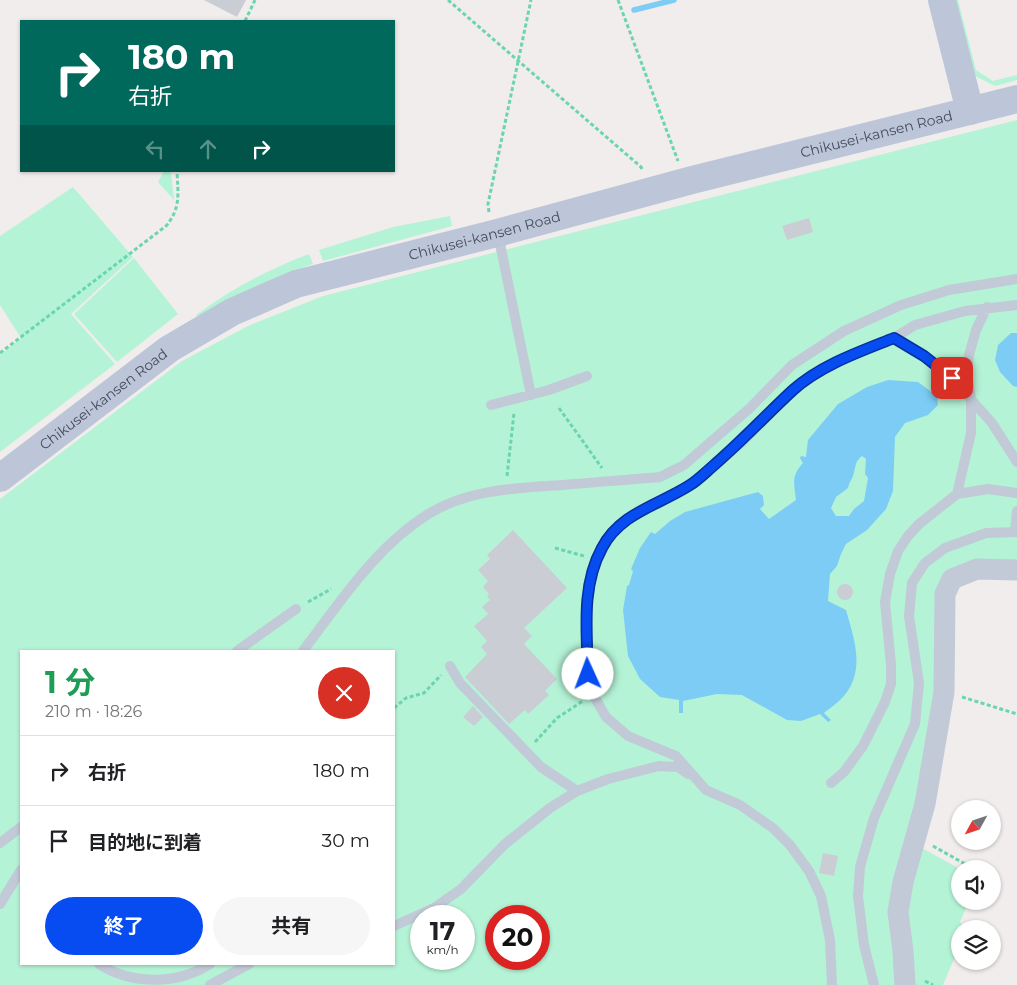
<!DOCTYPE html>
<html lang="ja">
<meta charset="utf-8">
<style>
body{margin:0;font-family:Montserrat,"Noto Sans JP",sans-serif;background:#f6f6f6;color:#202124;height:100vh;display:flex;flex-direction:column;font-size:19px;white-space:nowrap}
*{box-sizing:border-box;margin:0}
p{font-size:16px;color:#757577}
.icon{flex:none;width:28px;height:28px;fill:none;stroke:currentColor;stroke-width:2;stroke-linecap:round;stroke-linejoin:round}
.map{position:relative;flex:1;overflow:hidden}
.panel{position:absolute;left:20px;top:650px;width:375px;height:315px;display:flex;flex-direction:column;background:#fff;border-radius:0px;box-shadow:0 1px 4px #0004}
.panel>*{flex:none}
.top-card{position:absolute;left:20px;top:20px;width:375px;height:152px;border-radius:0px;box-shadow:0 1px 4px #0004;background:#00695c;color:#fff;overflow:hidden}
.needle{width:32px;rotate:230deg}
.fabs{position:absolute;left:951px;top:800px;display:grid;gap:10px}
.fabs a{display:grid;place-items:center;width:50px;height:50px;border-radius:50%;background:#fff;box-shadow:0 1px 4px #0004;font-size:25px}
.speed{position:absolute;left:410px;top:905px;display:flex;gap:10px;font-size:25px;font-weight:700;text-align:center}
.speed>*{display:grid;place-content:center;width:65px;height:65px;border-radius:50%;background:#fff;box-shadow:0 1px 4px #0004;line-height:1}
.speed small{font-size:12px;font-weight:400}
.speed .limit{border:8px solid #d22;background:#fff;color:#111}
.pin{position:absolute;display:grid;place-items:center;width:42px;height:42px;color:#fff;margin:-21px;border-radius:10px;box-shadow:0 2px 8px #0006}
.me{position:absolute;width:55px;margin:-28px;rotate:358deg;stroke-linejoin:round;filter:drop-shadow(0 0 4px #0008)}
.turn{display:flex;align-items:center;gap:18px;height:105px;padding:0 25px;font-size:22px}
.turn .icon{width:65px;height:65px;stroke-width:2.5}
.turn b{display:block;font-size:35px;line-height:42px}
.lanes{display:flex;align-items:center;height:48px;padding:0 25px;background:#0003;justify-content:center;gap:25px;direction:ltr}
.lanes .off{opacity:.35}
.round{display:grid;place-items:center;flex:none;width:52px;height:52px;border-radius:26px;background:#f6f6f6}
.headline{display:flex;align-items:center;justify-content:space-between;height:85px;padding:0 25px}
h1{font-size:30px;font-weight:700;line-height:38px;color:#1e9e55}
.primary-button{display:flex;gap:10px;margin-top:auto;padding:10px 25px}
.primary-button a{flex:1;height:58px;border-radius:30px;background:#064cf1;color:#fff;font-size:20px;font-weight:700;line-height:58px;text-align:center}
.primary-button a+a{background:#f6f6f6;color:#202124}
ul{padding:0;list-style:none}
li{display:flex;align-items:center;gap:15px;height:70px;padding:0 25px;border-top:1px solid #e0e0e0}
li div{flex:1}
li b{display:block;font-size:19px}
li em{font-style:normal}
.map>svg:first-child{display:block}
.green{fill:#b5f3d6;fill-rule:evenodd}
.water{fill:#7dccf5;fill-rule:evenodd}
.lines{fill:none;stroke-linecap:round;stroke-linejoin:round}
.stream{stroke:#7dccf5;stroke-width:5.5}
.building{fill:#cbcdd5}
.path{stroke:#6ad5af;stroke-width:3;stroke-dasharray:4 2.5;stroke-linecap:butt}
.lane{stroke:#c1cad6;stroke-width:10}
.street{stroke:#c1cad6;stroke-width:21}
.secondary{stroke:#bdc6d8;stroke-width:28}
.route-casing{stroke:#04319d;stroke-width:12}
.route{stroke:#064cf1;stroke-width:9}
.labels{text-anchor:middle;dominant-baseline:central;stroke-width:4;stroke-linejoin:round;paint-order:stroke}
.street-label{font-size:14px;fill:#434d5c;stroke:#fff}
</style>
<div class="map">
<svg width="1017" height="985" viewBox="0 0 1017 985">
<rect width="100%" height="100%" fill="#f0edec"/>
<path class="green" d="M954,0H958L976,70L993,81L1017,75V80L995,86L973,75Z
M1017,120V563L947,571L937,703L898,985H0V499L182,361L248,326L323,296ZM21,651H394V964H21ZM421,916H464V959H421ZM496,916H539V959H496Z
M164,171H170L171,173L174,200L158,182Z
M73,187L133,257L71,314L115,364L0,452V355L21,338L0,305V236Z
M450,216L452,226L323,261L319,250L393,227Z
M309,254L313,264L285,274L198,317L196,315C231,289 269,269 309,254Z
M134,258L178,314L117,362L74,314Z
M920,847L960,869V901H969L960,922L967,929H960V945L943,985H911L902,910Z"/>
<path class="water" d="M1011,333H1017V387L1013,386L1000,372L995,360L998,345Z
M888,380L918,382L937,396L938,405L928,415L905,423L895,437L893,491L886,509L867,530L846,544L841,554L837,566L830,574L828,601L846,610C853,635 864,664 849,689C843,699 833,706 824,713L831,720L828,722L820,714L801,721L787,720L742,695L717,694L683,701V713H679V700L660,697L640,679L628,656L623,610L627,586L629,585L633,571L631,569L640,548L651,532L655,534L670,521L685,512L758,492L763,496L764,505L760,509L769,519L796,500C794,483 791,476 803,463L800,458L801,456L806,457L808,440L838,404L867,387ZM862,456L866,459L865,474L868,478L864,501L854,509L849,516H836L831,508L836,497L848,488C849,483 851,481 853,476C856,468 854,462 862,456Z"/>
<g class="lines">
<path class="stream" d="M634,10L674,0"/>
</g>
<path class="building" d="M204,0H246L237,17Z
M809,218L813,232L787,240L782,226Z
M513,530L567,588L524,628L532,636L524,644L557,679L545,691L549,695L528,714L525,710L509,724L465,677L487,654L481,647L487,641L474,626L488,614L482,607L490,600L487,596L489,594L483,587L488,581L478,570L490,559L487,555Z
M837 592a8 8 0 1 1 16 0a8 8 0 1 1-16 0Z
M473,706L483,717L474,726L463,717Z
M823,853L838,856L834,876L819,873Z"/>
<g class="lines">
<path class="path" d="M448,0L641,167L643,171
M618,0L678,161
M245,21L255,0
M489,212L488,204L531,0
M0,353L166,226C181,208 178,194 177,171
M559,408L602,468
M507,476L514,413
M555,548L584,556
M308,602L331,589
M962,697L1017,714
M394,708L406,698L424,693L441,675
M535,742L557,718L583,701
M933,846L974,869
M925,981L933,985"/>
<path class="lane" d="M498,234L531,395
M894,338L924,356L952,378L992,423L1017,462
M491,405L549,390L587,376
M957,494L988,489L1017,493
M1015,532L1017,511
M237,651L296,609
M303,651C340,602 377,545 430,513C470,489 518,488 562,485C595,482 628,480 660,477L684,465L750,408L792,365L844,331L901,305L949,290L1017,279
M450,666L460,683L541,767L577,791
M831,783L844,772L863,746L885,702L891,684V665L885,602L890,574L898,551L908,536L919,524L957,494L971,433V399L967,372L969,355L976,330L987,307
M0,843L21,827
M0,904L21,870
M394,926L434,908L461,889L505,844L550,808L577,791L608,779L659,766L678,767L688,774
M99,964C132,985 177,985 210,964
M210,985L249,964
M832,985L830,940L821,896L809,871L790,845L773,828L740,805L706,790L676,756L628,736L606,717L595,698L588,674L587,632V605L593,567L603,546L622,522L640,510L690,485L741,443L794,389L819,372L851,355L894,338L915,325L965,311L1017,305
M874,985L864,945L858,896L860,867L874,818L915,724L919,683L909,616L912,583L925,563L945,548L986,533L1017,532"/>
<path class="street" d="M905,985L903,951L898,912L903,882L925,804L944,692L945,594L952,579L977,569L1017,570"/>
<g class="secondary">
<path d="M942,0L970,111"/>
<path id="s1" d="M0,478L169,349L232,312L296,284L497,233L692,180L1017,99"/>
</g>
</g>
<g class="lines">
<g class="route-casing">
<path id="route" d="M588,674C587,632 581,586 602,548C620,513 659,505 690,485C698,480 706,472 713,466C741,442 766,415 793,390C821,365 859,352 894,338L924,356L952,378"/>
</g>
<use href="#route" class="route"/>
</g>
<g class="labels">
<g class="street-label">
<text stroke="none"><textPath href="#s1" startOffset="955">Chikusei-kansen Road</textPath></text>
<text stroke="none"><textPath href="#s1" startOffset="550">Chikusei-kansen Road</textPath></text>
<text stroke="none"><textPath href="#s1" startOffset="130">Chikusei-kansen Road</textPath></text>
</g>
</g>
</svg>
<div class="fabs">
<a><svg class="needle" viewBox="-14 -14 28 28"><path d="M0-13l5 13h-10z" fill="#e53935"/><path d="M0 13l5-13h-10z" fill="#757577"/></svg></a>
<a><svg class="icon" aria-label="sound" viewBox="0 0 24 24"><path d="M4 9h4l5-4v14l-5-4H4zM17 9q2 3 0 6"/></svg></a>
<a><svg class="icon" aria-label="layers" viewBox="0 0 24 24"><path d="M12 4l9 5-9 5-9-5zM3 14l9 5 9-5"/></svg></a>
</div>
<div class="speed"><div>17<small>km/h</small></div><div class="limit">20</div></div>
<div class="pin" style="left:952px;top:378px;background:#d93025"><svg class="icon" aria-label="arrive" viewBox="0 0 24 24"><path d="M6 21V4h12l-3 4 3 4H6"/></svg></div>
<svg class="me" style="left:588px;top:674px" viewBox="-20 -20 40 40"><circle r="19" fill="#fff"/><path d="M0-13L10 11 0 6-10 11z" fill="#064cf1"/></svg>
<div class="top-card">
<div class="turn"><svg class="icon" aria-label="right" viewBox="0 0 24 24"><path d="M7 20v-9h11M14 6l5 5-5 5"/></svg><div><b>180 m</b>右折</div></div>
<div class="lanes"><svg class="icon off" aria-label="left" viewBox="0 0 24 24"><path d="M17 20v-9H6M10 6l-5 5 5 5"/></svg><svg class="icon off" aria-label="ahead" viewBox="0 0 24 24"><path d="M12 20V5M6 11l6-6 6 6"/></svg><svg class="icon" aria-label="right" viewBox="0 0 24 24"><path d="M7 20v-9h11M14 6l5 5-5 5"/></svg></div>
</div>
<section class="panel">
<div class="headline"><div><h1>1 分</h1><p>210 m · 18:26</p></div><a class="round" style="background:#d93025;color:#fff"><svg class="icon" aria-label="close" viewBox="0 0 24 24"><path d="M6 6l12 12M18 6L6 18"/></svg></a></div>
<ul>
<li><svg class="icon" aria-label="right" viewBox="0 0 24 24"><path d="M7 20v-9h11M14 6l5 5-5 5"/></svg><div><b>右折</b></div><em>180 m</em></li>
<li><svg class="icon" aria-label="arrive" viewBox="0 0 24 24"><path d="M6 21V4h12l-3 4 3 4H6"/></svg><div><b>目的地に到着</b></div><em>30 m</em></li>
</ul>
<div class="primary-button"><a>終了</a><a>共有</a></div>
</section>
</div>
